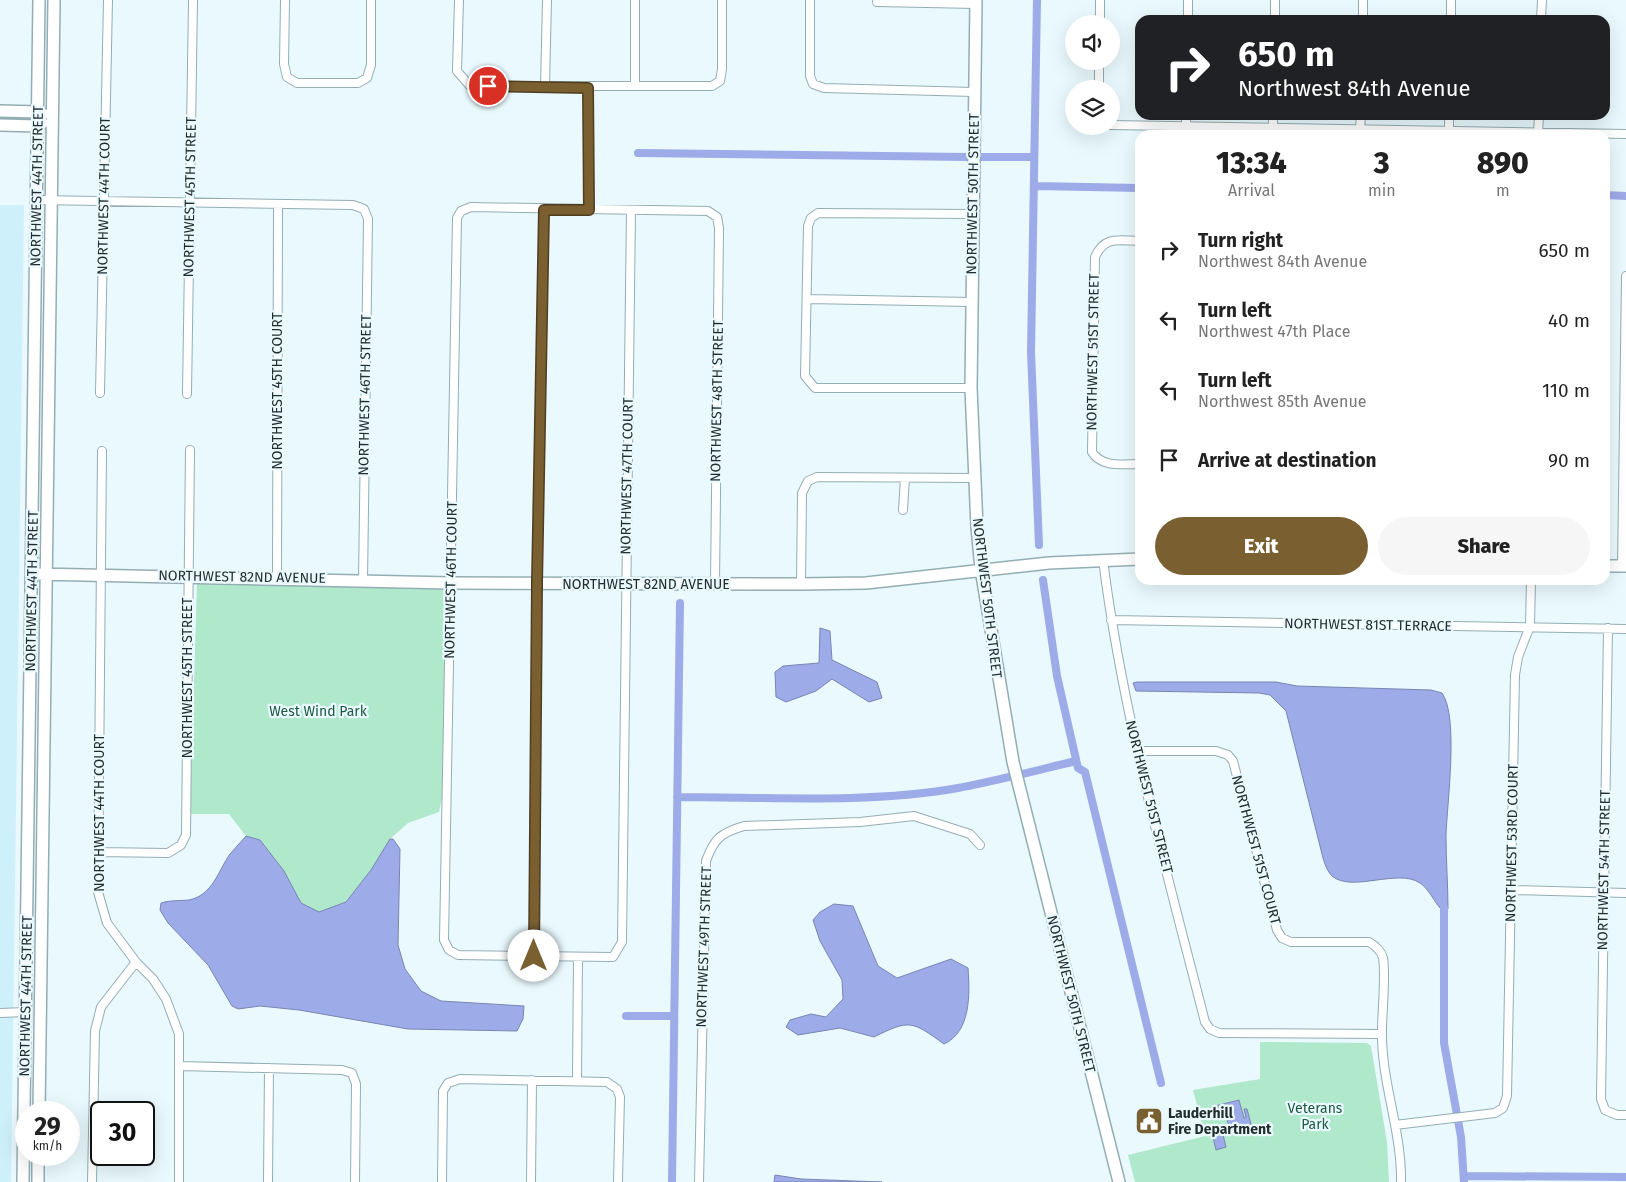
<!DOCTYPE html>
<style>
body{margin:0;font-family:"Fira Sans",sans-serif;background:#f6f6f6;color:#222;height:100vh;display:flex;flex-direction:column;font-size:19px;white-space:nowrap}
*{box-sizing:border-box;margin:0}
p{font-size:16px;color:#767676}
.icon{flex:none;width:28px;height:28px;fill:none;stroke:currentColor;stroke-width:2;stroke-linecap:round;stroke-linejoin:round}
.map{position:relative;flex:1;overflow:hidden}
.panel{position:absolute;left:1135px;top:130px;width:475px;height:455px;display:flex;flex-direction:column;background:#fff;border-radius:15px;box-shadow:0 5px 20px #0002}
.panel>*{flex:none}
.top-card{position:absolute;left:1135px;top:15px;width:475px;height:105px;border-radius:15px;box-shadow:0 5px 20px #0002;background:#202124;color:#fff;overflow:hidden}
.fabs{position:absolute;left:1065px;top:15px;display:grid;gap:10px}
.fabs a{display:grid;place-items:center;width:55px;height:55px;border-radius:50%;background:#fff;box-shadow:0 5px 20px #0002;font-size:25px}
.speed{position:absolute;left:15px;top:1101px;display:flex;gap:10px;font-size:25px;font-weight:700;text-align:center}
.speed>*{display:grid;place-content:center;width:65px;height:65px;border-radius:50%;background:#fff;box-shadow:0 5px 20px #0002;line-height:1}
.speed small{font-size:12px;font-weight:400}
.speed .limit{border:2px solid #111;border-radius:8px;background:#fff;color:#111}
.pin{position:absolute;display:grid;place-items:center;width:42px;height:42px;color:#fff;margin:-21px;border:2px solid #fff;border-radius:50%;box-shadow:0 1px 5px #0007}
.me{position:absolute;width:55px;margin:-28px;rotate:0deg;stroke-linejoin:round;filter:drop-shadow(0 0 4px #0008)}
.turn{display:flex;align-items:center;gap:18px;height:105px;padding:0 20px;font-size:22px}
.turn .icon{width:65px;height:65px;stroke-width:2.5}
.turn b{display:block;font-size:35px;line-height:42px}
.eta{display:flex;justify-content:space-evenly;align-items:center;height:85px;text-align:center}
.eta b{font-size:30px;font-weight:800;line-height:35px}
.primary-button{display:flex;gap:10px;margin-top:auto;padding:10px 20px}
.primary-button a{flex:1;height:58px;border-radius:30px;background:#7a5f31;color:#fff;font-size:20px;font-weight:800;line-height:58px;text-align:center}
.primary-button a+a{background:#f6f6f6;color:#222}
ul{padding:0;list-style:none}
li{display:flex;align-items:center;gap:15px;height:70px;padding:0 20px}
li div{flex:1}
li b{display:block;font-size:19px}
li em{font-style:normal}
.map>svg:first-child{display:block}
.built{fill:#cdf0fb}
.green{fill:#afe8cb}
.water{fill:#9dabe9;stroke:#7885b2}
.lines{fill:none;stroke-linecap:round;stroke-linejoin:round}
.canal{stroke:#9dabe9;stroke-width:8}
.street-casing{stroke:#94adb5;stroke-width:10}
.secondary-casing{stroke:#94adb5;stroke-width:14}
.street{stroke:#fff;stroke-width:8}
.secondary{stroke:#fff;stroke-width:11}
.route-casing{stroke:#4f3e20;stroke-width:12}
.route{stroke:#7a5f31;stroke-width:9}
.labels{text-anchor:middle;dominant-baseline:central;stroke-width:4.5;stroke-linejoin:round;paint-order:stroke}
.street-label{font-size:14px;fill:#232d30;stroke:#e9f9fe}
.park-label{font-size:14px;fill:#1e5840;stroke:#e9f9fe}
.poi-label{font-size:14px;font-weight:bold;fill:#232d30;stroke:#e9f9fe;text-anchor:start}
</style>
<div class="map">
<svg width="1626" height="1182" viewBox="0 0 1626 1182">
<rect width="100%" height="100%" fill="#e9f9fe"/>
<path class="built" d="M0,205H24L11,1182H0Z"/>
<path class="green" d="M197,583L446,588L442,798L439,812L408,823L390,839L371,870L346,902L319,912L301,903L284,871L260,840L246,836L229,814H190Z
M1260,1042L1367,1043L1371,1046L1387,1142L1389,1182H1135L1128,1155L1205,1136L1193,1090L1260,1079Z"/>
<path class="water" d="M820,628L830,631L832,660L877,682L882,698L869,702L832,679L816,691L786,702L776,697L775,672L783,666L819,663Z
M1137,682H1276L1297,686L1431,690L1442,693C1459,717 1447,803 1446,836C1446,860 1448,885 1448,909L1440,908C1434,901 1428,888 1420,883C1398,868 1352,893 1332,876C1327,871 1325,864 1323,858L1286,711L1270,695L1259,693L1136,691L1133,683Z
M246,836L260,840L284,871L301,903L319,912L346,902L371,870L390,839H393L400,849L398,945L405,969L421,991L441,1001L524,1006L523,1019L517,1031L408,1029L299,1010L260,1006L238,1009L232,1006L208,965L168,923L160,910L161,903C171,900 179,901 189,900C213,895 218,871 230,854C235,848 241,842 246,836Z
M834,904L853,906L878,966L897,978L951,959L968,968C970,993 971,1032 944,1044C912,1021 910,1019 874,1037L840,1028L798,1035L786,1027L790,1020L811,1014L826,1017L843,999L842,980L820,941L813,920L820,912Z
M1239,1100L1244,1118L1246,1117L1244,1109H1247L1251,1124L1230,1130L1226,1116L1214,1119L1211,1107Z
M1221,1127L1226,1147L1216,1150L1211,1129Z
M775,1175L801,1179L882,1182H774Z"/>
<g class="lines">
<path class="canal" d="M1037,0L1031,352L1039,545
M638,153L967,157
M981,157H1034
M1034,186L1140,188
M1605,195L1626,196
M1043,580L1057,676L1078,768L1085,772L1161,1083
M677,797C768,797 868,804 958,788C997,781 1037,770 1076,761
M1444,908V1043L1461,1137L1464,1182
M626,1016H674
M1464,1176L1626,1177
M672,1182L680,603"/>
<g class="street-casing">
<path id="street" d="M285,0L284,64L287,77L297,83H358L367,78L371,65V0
M459,0L457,71L470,86H712L720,81L722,69V0
M810,0V76L813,84L824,88L974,92
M877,2L976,4
M1188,20V0
M1275,20V0
M1363,20V0
M1451,20V0
M1541,20L1542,0
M1100,24V0
M635,86V0
M545,87L547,0
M588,87L589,209
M1099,89V61
M1111,125L1626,134
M1186,126V115
M1360,129L1361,115
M1449,130V115
M1273,135V115
M1538,135L1539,115
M37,200L353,205L364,209L368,219L363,581
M631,210L622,942L613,957L458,955L449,950L444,940L457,218L461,211L471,207L708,211L717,217L719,228L715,584
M1140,241C1119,241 1105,235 1095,257L1092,452C1102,468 1123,464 1140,464
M807,299L972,302
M971,388H815L805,376L808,226L811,218L818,213L974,214
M100,393L108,0
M187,394L193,0
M903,510L905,478
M1103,560C1123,717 1166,869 1205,1022L1210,1029L1219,1033L1382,1034
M1622,566L1626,276
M277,578L278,205
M801,584L802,493L808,481L817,477L974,478
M1111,620L1626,629
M1608,628L1601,1099L1605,1110L1617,1115H1626
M1136,751H1216L1228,755L1233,761L1277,930L1282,938L1291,942H1369C1376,946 1381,950 1383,958C1386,976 1382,1011 1382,1031C1381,1082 1402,1131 1401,1182
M97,852L168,853L181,845L186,835L190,450
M1512,890L1626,893
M534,956L537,583L544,210
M136,962L153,979L166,999L179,1034V1182
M0,1013L26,1012
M180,1066L342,1070L352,1073L356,1084L355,1182
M577,1080L578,957
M1395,1125L1495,1113L1503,1108L1507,1096L1515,675L1518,657L1530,626L1531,580
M92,1182L95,1031L101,1007L136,962L107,923L98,892L102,451
M268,1182L269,1068
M442,1182L443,1091L448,1083L460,1079L607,1082L617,1089L620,1097L618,1182
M531,1182L532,1080
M699,1182L706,861C714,839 720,833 744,826L860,822L914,816L970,834L980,845"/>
</g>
<g class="secondary-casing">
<path id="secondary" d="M976,0L971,388L977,527L981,569L1013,762L1119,1182
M0,111L38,112L43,114
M0,125L38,126L42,123
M1605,566H1626
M38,574L451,583L801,584L866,583L1049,563L1140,559
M39,1112L54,0
M23,1182L39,0
M38,1182V1155"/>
</g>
<use href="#street" class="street"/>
<use href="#secondary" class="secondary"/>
</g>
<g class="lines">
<g class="route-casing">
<path id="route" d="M488,86L588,88L589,210H544L537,583L534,956"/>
</g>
<use href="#route" class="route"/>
</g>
<defs>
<g id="civic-square" transform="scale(1.4375)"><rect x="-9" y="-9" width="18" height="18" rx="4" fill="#7a5f31" stroke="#e9f9fe"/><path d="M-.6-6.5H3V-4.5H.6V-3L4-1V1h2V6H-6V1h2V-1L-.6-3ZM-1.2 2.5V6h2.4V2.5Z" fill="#fff"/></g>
</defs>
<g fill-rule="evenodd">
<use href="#civic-square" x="1149" y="1121"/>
</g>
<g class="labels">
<g class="street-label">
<text transform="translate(37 186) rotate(-89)">NORTHWEST 44TH STREET</text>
<text transform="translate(973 194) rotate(-89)">NORTHWEST 50TH STREET</text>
<text transform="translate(104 196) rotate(-89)">NORTHWEST 44TH COURT</text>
<text transform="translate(190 197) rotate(-89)">NORTHWEST 45TH STREET</text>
<text transform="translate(1093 352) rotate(-89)">NORTHWEST 51ST STREET</text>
<text transform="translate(277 391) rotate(-90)">NORTHWEST 45TH COURT</text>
<text transform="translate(365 395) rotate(-89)">NORTHWEST 46TH STREET</text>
<text transform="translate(717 401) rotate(-89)">NORTHWEST 48TH STREET</text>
<text transform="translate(627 476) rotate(-89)">NORTHWEST 47TH COURT</text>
<text transform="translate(242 577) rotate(1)">NORTHWEST 82ND AVENUE</text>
<text transform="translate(451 580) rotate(-89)">NORTHWEST 46TH COURT</text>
<text x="646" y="584">NORTHWEST 82ND AVENUE</text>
<text transform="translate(32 591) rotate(-89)">NORTHWEST 44TH STREET</text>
<text transform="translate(987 598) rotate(83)">NORTHWEST 50TH STREET</text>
<text transform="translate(1368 625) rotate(1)">NORTHWEST 81ST TERRACE</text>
<text transform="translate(187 678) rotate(-90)">NORTHWEST 45TH STREET</text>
<text transform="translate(1149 797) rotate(76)">NORTHWEST 51ST STREET</text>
<text transform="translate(99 813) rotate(-90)">NORTHWEST 44TH COURT</text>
<text transform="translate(1512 843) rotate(-89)">NORTHWEST 53RD COURT</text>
<text transform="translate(1256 850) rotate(75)">NORTHWEST 51ST COURT</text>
<text transform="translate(1604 870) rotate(-89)">NORTHWEST 54TH STREET</text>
<text transform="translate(704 947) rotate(-88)">NORTHWEST 49TH STREET</text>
<text transform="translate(1071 994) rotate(76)">NORTHWEST 50TH STREET</text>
<text transform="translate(26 996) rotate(-89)">NORTHWEST 44TH STREET</text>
</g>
<g class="park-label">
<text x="318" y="711">West Wind Park</text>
<text x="1315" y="1108">Veterans<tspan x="1315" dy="16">Park</tspan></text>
</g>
<g class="poi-label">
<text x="1168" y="1113">Lauderhill<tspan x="1168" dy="16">Fire Department</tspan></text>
</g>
</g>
</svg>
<div class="fabs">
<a><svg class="icon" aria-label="sound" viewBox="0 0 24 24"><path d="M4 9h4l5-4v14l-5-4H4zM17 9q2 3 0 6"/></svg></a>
<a><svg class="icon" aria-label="layers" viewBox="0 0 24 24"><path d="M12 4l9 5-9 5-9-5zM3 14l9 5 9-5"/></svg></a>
</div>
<div class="speed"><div>29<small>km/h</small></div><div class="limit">30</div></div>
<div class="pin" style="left:488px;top:86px;background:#d93025"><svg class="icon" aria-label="arrive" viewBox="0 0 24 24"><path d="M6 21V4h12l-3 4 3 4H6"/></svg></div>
<svg class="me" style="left:534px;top:956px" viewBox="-20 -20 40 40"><circle r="19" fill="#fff"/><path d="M0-13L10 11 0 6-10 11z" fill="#7a5f31"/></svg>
<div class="top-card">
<div class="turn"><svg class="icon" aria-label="right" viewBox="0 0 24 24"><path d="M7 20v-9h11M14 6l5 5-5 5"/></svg><div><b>650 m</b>Northwest 84th Avenue</div></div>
</div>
<section class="panel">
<div class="eta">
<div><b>13:34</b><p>Arrival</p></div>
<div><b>3</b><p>min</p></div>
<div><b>890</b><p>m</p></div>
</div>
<ul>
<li><svg class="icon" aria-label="right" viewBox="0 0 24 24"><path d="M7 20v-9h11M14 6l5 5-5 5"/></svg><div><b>Turn right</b><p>Northwest 84th Avenue</p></div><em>650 m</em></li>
<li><svg class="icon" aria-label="left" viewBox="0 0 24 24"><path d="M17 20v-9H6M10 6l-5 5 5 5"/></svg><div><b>Turn left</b><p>Northwest 47th Place</p></div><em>40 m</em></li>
<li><svg class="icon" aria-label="left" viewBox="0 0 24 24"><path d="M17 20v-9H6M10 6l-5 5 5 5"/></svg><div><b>Turn left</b><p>Northwest 85th Avenue</p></div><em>110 m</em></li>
<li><svg class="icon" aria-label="arrive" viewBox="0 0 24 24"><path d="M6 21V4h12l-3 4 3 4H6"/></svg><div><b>Arrive at destination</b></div><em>90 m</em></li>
</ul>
<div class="primary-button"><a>Exit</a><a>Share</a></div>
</section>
</div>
